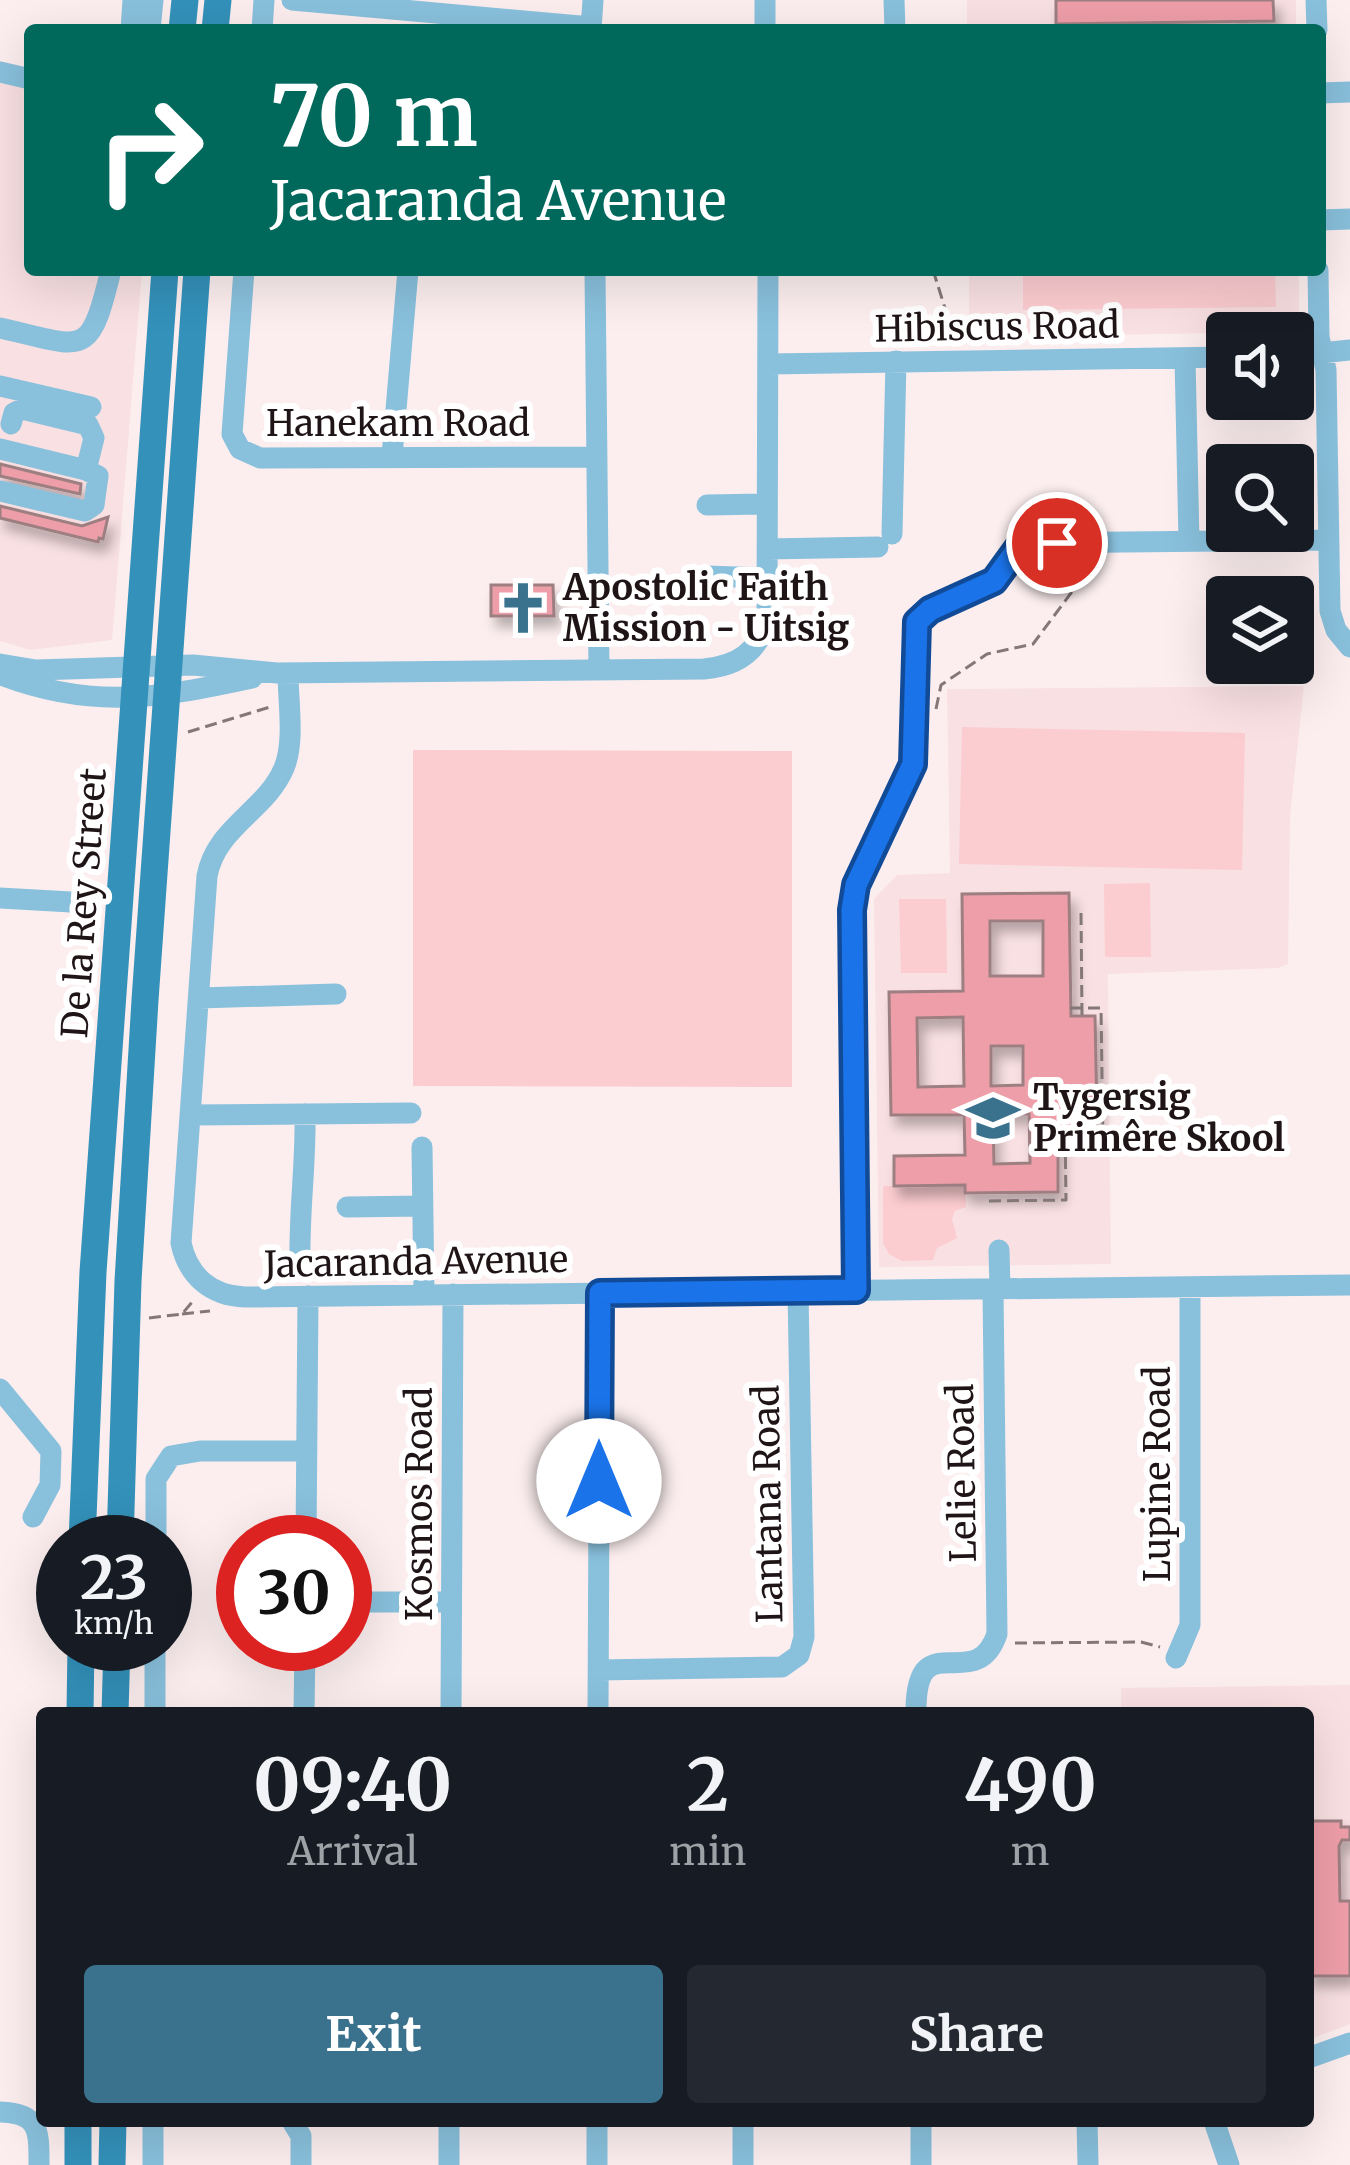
<!DOCTYPE html>
<meta charset="utf-8">
<style>
body{margin:0;font-family:Merriweather,serif;background:#242831;color:#f1f3f6;height:100vh;display:flex;flex-direction:column;font-size:45px;white-space:nowrap}
*{box-sizing:border-box;margin:0}
p{font-size:39px;color:#9ea1a6}
.icon{flex:none;width:66px;height:66px;fill:none;stroke:currentColor;stroke-width:2;stroke-linecap:round;stroke-linejoin:round}
.map{position:relative;flex:1;overflow:hidden}
.details{position:absolute;left:36px;top:1707px;width:1278px;height:420px;display:flex;flex-direction:column;background:#171b24;border-radius:12px;box-shadow:0 12px 48px #0002}
.details>*{flex:none}
.top-card{position:absolute;left:24px;top:24px;width:1302px;height:252px;border-radius:12px;box-shadow:0 12px 48px #0002;background:#00695c;color:#fff;overflow:hidden}
.controls{position:absolute;left:1206px;top:312px;display:grid;gap:24px}
.controls a{display:grid;place-items:center;width:108px;height:108px;border-radius:12px;background:#171b24;box-shadow:0 12px 48px #0002;font-size:60px}
.speed{position:absolute;left:36px;top:1515px;display:flex;gap:24px;font-size:60px;font-weight:700;text-align:center}
.speed>*{display:grid;place-content:center;width:156px;height:156px;border-radius:50%;background:#171b24;box-shadow:0 12px 48px #0002;line-height:1}
.speed small{font-size:30px;font-weight:400}
.speed .limit{border:18px solid #d22;background:#fff;color:#111}
.pin{position:absolute;display:grid;place-items:center;width:102px;height:102px;color:#fff;margin:-51px;border:6px solid #fff;border-radius:50%;box-shadow:0 3px 12px #0007}
.me{position:absolute;width:132px;margin:-66px;rotate:0deg;stroke-linejoin:round;filter:drop-shadow(0 0 9px #0008)}
.turn{display:flex;align-items:center;gap:42px;height:252px;padding:0 48px;font-size:54px}
.turn .icon{width:156px;height:156px;stroke-width:2.5}
.turn b{display:block;font-size:84px;line-height:102px}
.eta{display:flex;justify-content:space-evenly;align-items:center;height:204px;text-align:center}
.eta b{font-size:72px;font-weight:700;line-height:84px}
.primary-button{display:flex;gap:24px;margin-top:auto;padding:24px 48px}
.primary-button a{flex:1;height:138px;border-radius:12px;background:#3a718c;color:#fff;font-size:48px;font-weight:700;line-height:138px;text-align:center}
.primary-button a+a{background:#242831;color:#f1f3f6}
.map>svg:first-child{display:block}
.built{fill:#f9e0e2}
.green{fill:#fbccd0}
.building{fill:#ee9ea8;stroke:#9d7f82;stroke-width:3;fill-rule:evenodd;filter:url(#shadow)}
.lines{fill:none;stroke-linecap:round;stroke-linejoin:round}
.path{stroke:#847778;stroke-width:3;stroke-dasharray:12 6;stroke-linecap:butt}
.minor{stroke:#89c0dc;stroke-width:21}
.major{stroke:#3391ba;stroke-width:27}
.route-casing{stroke:#114b97;stroke-width:30}
.route{stroke:#1a73e8;stroke-width:21}
.labels{text-anchor:middle;dominant-baseline:central;stroke-width:12;stroke-linejoin:round;paint-order:stroke}
.street-label{font-size:36px;fill:#201516;stroke:#fff}
.poi-label{font-size:36px;font-weight:bold;fill:#201516;stroke:#fff;text-anchor:start}
</style>
<div class="map">
<svg width="1350" height="2165" viewBox="0 0 1350 2165">
<defs>
<filter id="shadow"><feDropShadow dx="5.5" dy="10" stdDeviation="6" flood-color="#0004"/></filter>
</defs>
<rect width="100%" height="100%" fill="#fceeef"/>
<path class="built" d="M967,0H1296V30H967Z
M0,61L30,68V270H142L112,640L30,650L0,641Z
M969,270H1299V321L1289,332L969,337Z
M1304,686L1290,816L1288,964L1278,968L1108,974L1111,1264L879,1267L874,899L897,875L950,873L947,689Z
M1350,1685V2024L1308,2040V1713H1121V1688Z"/>
<path class="green" d="M1023,270H1275L1276,307L1023,310Z
M962,727L1245,733L1242,870L959,864Z
M413,750L792,751V1087L413,1086Z
M1150,883L1151,957H1105L1104,884Z
M899,899H946L947,973H901Z
M965,1185L966,1207L955,1211L952,1219L957,1238L937,1248L933,1260L902,1261L889,1254L883,1243V1186Z"/>
<path class="building" d="M1056,0H1273L1274,21L1056,24Z
M0,464L81,484L80,494L0,476Z
M0,506L82,526L108,517L103,539L99,538L98,542L0,518Z
M491,585H553L554,616H491Z
M1069,893L1071,1016H1095L1097,1113L1095,1127H1087V1133H1058V1192L965,1193V1185L894,1186V1156L965,1155L964,1115H891L889,992L963,991L962,894ZM990,921H1043V976H990ZM963,1017L964,1086L918,1087L917,1018ZM991,1046H1023V1085L991,1086ZM993,1114H1029L1030,1163L994,1164Z
M1308,1821H1341V1827H1350V1840H1342L1339,1846L1340,1901H1350V1976H1308Z"/>
<g class="lines">
<path class="path" d="M933,270L955,340
M936,709L941,685L987,654L1033,644L1083,577L1084,562
M188,732L270,707
M1081,913L1082,1016
M1070,1008H1101L1103,1146L1079,1147
M1067,1134H1078L1079,1156
M989,1201L1066,1200L1065,1133
M182,1314L210,1311
M149,1318L182,1314L193,1301
M1015,1643L1141,1642L1160,1647"/>
<path class="minor" d="M292,0L591,27
M765,0V30
M894,0L895,30
M1316,0L1317,30
M131,30L133,0
M150,30L153,0
M262,30L264,0
M591,30L593,0
M0,72L30,79
M1320,93L1350,92
M1320,220L1350,219
M244,270L232,434L240,449L260,458L596,457
M595,270L599,669
M1318,270L1319,337L1326,370L1330,611L1336,630L1350,647
M0,328C85,347 89,361 111,270
M1293,356L1350,350
M1185,358L1189,541
M768,364L1227,357
M0,386L91,407
M0,449L86,470
M392,456L408,270
M0,491L85,511L94,505L98,476L86,470L94,438L88,425L22,409L14,413L11,424
M707,505L766,504
M892,534L896,361
M767,549L878,547
M707,576L767,578
M0,664L36,670L193,665L277,673L704,669C737,666 759,652 767,619L768,270
M288,673C288,702 295,742 284,768C266,811 216,827 207,876L181,1243C188,1276 211,1296 245,1297L1350,1285
M1,675C92,710 160,698 252,678
M0,898L71,902
M199,998L336,994
M190,1115L411,1113
M422,1147L424,1295
M347,1207L422,1206
M999,1250L1000,1289
M300,1260C299,1211 306,1164 305,1114
M856,1290L852,910L856,885L913,764L917,622C938,599 974,600 996,579C1009,567 1010,551 1028,543L1328,540
M0,1389L51,1451L50,1485L33,1517
M156,1542V1479L171,1456L200,1451H307
M306,1542L308,1296
M345,1602H451
M1176,1658L1190,1625V1287
M598,1670L782,1667L799,1655L804,1637L798,1291
M155,1713V1644
M304,1713L305,1644
M451,1713L453,1294
M598,1713L600,1293
M916,1713C915,1620 975,1698 997,1634L993,1289
M1308,2058L1350,2043
M0,2112C40,2113 39,2131 39,2165
M292,2121L301,2136V2165
M921,2121V2165
M1087,2121L1088,2165
M1214,2121L1229,2165
M153,2165V2121
M449,2165V2121
M597,2165V2121
M743,2165V2121"/>
<path class="major" d="M182,30L185,0
M215,30L218,0
M82,1542L93,1272L165,270
M120,1542L128,1281L145,1000L197,270
M80,1713L81,1644
M115,1713L117,1644
M78,2165V2121
M112,2165L113,2121"/>
</g>
<g class="lines">
<g class="route-casing">
<path id="route" d="M599,1481L600,1293L856,1290L852,910L856,885L913,764L917,622L930,610L994,581L1018,548L1057,543"/>
</g>
<use href="#route" class="route"/>
</g>
<defs>
<g id="church-bare" transform="scale(4.14)"><path d="M-1.2-6h2.4v3.5h3.3v2.4h-3.3V6h-2.4V-.1h-3.3v-2.4h3.3Z" fill="#3a718c" stroke="#fff" stroke-width="2.5" paint-order="stroke"/></g>
<g id="school-bare" transform="scale(4.14)"><path d="M0-5L7-2L0 1L-7-2ZM-4 1L0 2.5L4 1V4Q0 6-4 4Z" fill="#3a718c" stroke="#fff" stroke-width="2.5" paint-order="stroke"/></g>
</defs>
<g fill-rule="evenodd">
<use href="#church-bare" x="523" y="608"/>
<use href="#school-bare" x="993" y="1118"/>
</g>
<g class="labels">
<g class="street-label">
<text transform="translate(997 327) rotate(-1)">Hibiscus Road</text>
<text x="398" y="423">Hanekam Road</text>
<text transform="translate(84 903) rotate(-86)">De la Rey Street</text>
<text transform="translate(416 1262) rotate(-1)">Jacaranda Avenue</text>
<text transform="translate(962 1473) rotate(-91)">Lelie Road</text>
<text transform="translate(1157 1474) rotate(-90)">Lupine Road</text>
<text transform="translate(419 1504) rotate(-90)">Kosmos Road</text>
<text transform="translate(768 1504) rotate(-91)">Lantana Road</text>
</g>
<g class="poi-label">
<text x="563" y="587">Apostolic Faith<tspan x="563" dy="41">Mission - Uitsig</tspan></text>
<text x="1033" y="1097">Tygersig<tspan x="1033" dy="41">Primêre Skool</tspan></text>
</g>
</g>
</svg>
<div class="controls">
<a><svg class="icon" aria-label="sound" viewBox="0 0 24 24"><path d="M4 9h4l5-4v14l-5-4H4zM17 9q2 3 0 6"/></svg></a>
<a><svg class="icon" aria-label="search" viewBox="0 0 24 24"><circle cx="10" cy="10" r="6"/><path d="M15 15l6 6"/></svg></a>
<a><svg class="icon" aria-label="layers" viewBox="0 0 24 24"><path d="M12 4l9 5-9 5-9-5zM3 14l9 5 9-5"/></svg></a>
</div>
<div class="speed"><div>23<small>km/h</small></div><div class="limit">30</div></div>
<div class="pin" style="left:1057px;top:543px;background:#d93025"><svg class="icon" aria-label="arrive" viewBox="0 0 24 24"><path d="M6 21V4h12l-3 4 3 4H6"/></svg></div>
<svg class="me" style="left:599px;top:1481px" viewBox="-20 -20 40 40"><circle r="19" fill="#fff"/><path d="M0-13L10 11 0 6-10 11z" fill="#1a73e8"/></svg>
<div class="top-card">
<div class="turn"><svg class="icon" aria-label="right" viewBox="0 0 24 24"><path d="M7 20v-9h11M14 6l5 5-5 5"/></svg><div><b>70 m</b>Jacaranda Avenue</div></div>
</div>
<section class="details">
<div class="eta">
<div><b>09:40</b><p>Arrival</p></div>
<div><b>2</b><p>min</p></div>
<div><b>490</b><p>m</p></div>
</div>
<div class="primary-button"><a>Exit</a><a>Share</a></div>
</section>
</div>
